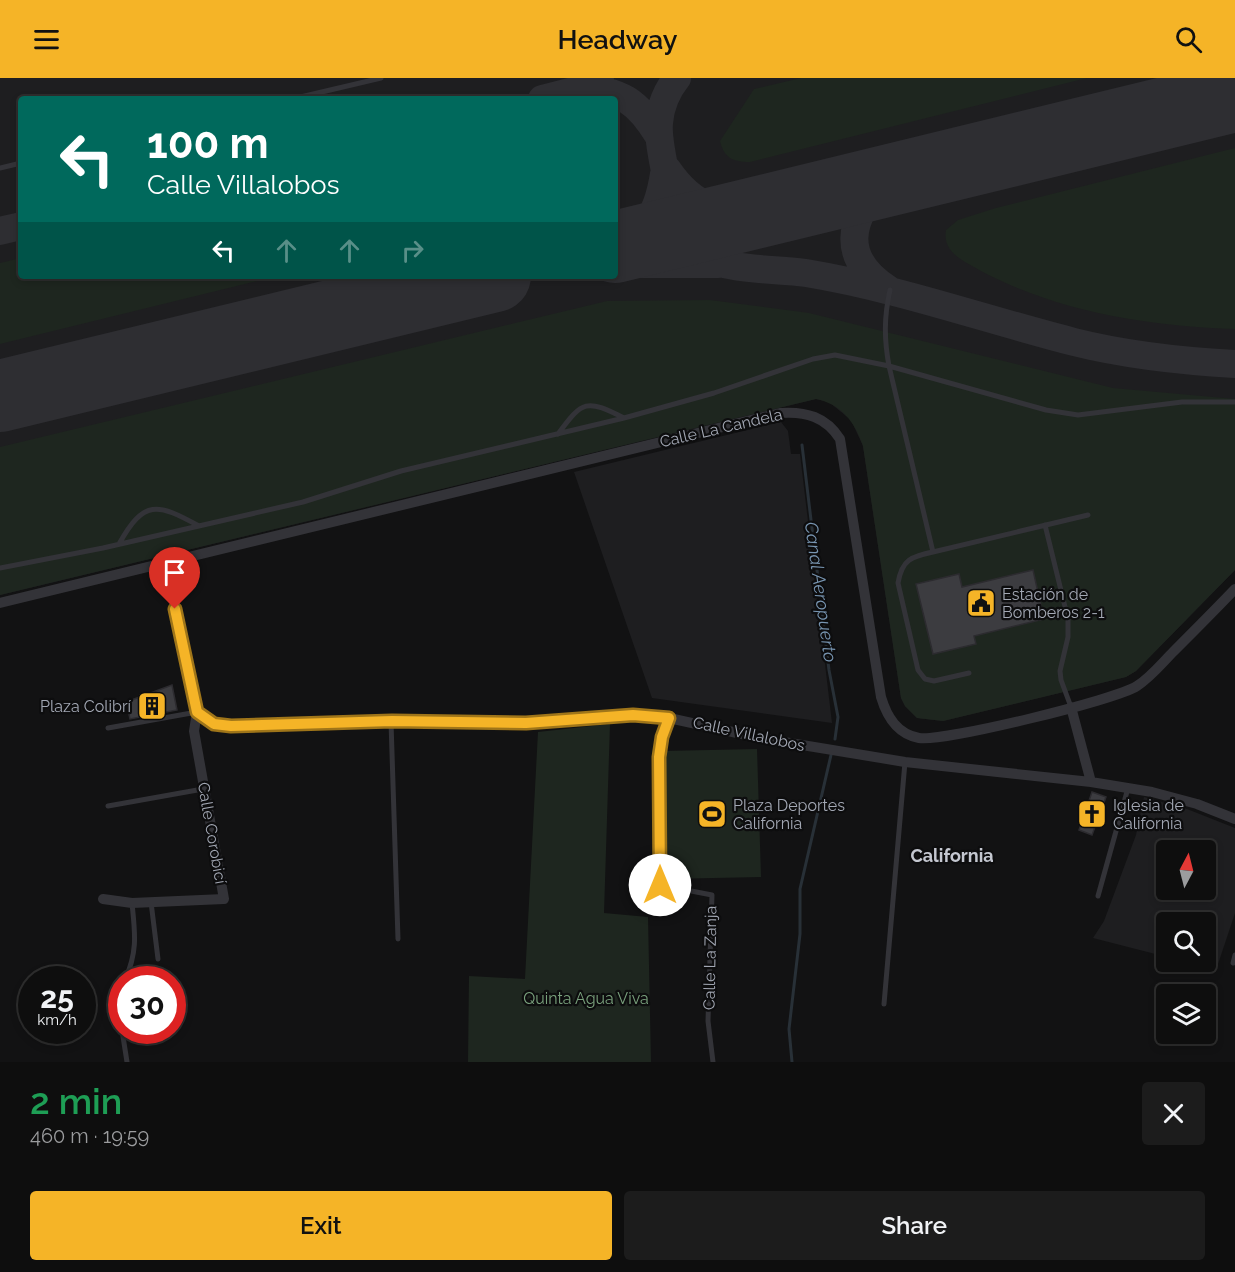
<!DOCTYPE html>
<meta charset="utf-8">
<style>
body{margin:0;font-family:Raleway,sans-serif;background:#1c1c1c;color:#f1f3f6;height:100vh;display:flex;flex-direction:column;font-size:22px;white-space:nowrap}
*{box-sizing:border-box;margin:0}
p{font-size:20px;color:#9b9c9e}
.icon{flex:none;width:33px;height:33px;fill:none;stroke:currentColor;stroke-width:2;stroke-linecap:round;stroke-linejoin:round}
.map{position:relative;height:984px;overflow:hidden}
.panel{display:flex;flex-direction:column;background:#0e0e0e;flex:1}
.panel>*{flex:none}
.hud{position:absolute;left:18px;top:18px;width:600px;height:183px;border-radius:6px;box-shadow:0 3px 9px #0003,0 0 0 2px #2e2e2e;background:#00695c;color:#fff;overflow:hidden}
.needle{width:39px;rotate:7deg}
.controls{position:absolute;left:1156px;top:762px;display:grid;gap:12px}
.controls a{display:grid;place-items:center;width:60px;height:60px;border-radius:6px;background:#0e0e0e;box-shadow:0 3px 9px #0003,0 0 0 2px #2e2e2e;font-size:30px}
.speed{position:absolute;left:18px;top:888px;display:flex;gap:12px;font-size:30px;font-weight:700;text-align:center}
.speed>*{display:grid;place-content:center;width:78px;height:78px;border-radius:50%;background:#0e0e0e;box-shadow:0 3px 9px #0003,0 0 0 2px #2e2e2e;line-height:1}
.speed small{font-size:15px;font-weight:400}
.speed .limit{border:9px solid #d22;background:#fff;color:#111}
.pin{position:absolute;display:grid;place-items:center;width:51px;height:51px;color:#fff;margin:-62px -26px;border-radius:50% 50% 50% 0;rotate:-45deg;box-shadow:0 0 6px #0007}
.pin .icon{rotate:45deg}
.me{position:absolute;width:66px;margin:-33px;rotate:0deg;stroke-linejoin:round;filter:drop-shadow(0 0 4px #0008)}
.turn{display:flex;align-items:center;gap:21px;height:126px;padding:0 30px;font-size:27px}
.turn .icon{width:78px;height:78px;stroke-width:2.5}
.turn b{display:block;font-size:42px;line-height:51px}
.lanes{display:flex;align-items:center;height:57px;padding:0 30px;background:#0003;justify-content:center;gap:30px;direction:ltr}
.lanes .off{opacity:.35}
.round{display:grid;place-items:center;flex:none;width:63px;height:63px;border-radius:6px;background:#1c1c1c}
.summary{display:flex;align-items:center;justify-content:space-between;height:102px;padding:0 30px}
h1{font-size:36px;font-weight:600;line-height:45px;color:#1e9e55}
.cta{display:flex;gap:12px;margin-top:auto;padding:12px 30px}
.cta a{flex:1;height:69px;border-radius:6px;background:#f5b427;color:#111;font-size:24px;font-weight:600;line-height:69px;text-align:center}
.cta a+a{background:#1c1c1c;color:#f1f3f6}
header{display:flex;justify-content:space-between;align-items:center;height:78px;padding:0 30px;background:#f5b427;color:#111;font-size:27px;font-weight:600}
.map>svg:first-child{display:block}
.built{fill:#1e1e20;fill-rule:evenodd}
.green{fill:#1e261f}
.lines{fill:none;stroke-linecap:round;stroke-linejoin:round}
.stream{stroke:#283037;stroke-width:3}
.taxiway{stroke:#2e2e32;stroke-width:28}
.runway{stroke:#2e2e32;stroke-width:72}
.building{fill:#3c3c40;stroke:#2c2b2f;stroke-width:1.5}
.service{stroke:#333338;stroke-width:5}
.minor{stroke:#333338;stroke-width:10}
.route-casing{stroke:#9f7519;stroke-width:15}
.route{stroke:#f5b427;stroke-width:10}
.labels{text-anchor:middle;dominant-baseline:central;stroke-width:4.5;stroke-linejoin:round;paint-order:stroke}
.street-label{font-size:16px;fill:#a3a8b4;stroke:#0d0d0e}
.poi-label{font-size:16px;fill:#a3a8b4;stroke:#0d0d0e;text-anchor:start}
.park-label{font-size:16px;fill:#79a07c;stroke:#0d0d0e}
.water-label{font-size:18px;font-style:italic;fill:#7895b1;stroke:#0d0d0e}
.neighbourhood-label{font-size:18px;font-weight:bold;fill:#c4c7d0;stroke:#0d0d0e}
</style>
<header><svg class="icon" aria-label="menu" viewBox="0 0 24 24"><path d="M4 6h16M4 12h16M4 18h16"/></svg>Headway<svg class="icon" aria-label="search" viewBox="0 0 24 24"><circle cx="10" cy="10" r="6"/><path d="M15 15l6 6"/></svg></header>
<div class="map">
<svg width="1235" height="984" viewBox="0 0 1235 984">
<rect width="100%" height="100%" fill="#121213"/>
<path class="built" d="M0,0H1235V492L1136,593L1126,599L943,643L917,640L905,628L901,620L863,368L851,342L829,324L816,321L0,517ZM21,21H615V198H21Z
M781,344L788,353L791,376H800L832,645L652,620L574,394Z
M1144,719L1187,731L1235,750V835L1216,892L1184,884H1206V844H1167V879L1093,860L1104,843L1136,757ZM1167,772H1206V812H1167Z"/>
<path class="green" d="M801,0H1087L750,84C733,84 724,80 720,63L754,11Z
M1235,70V251C1149,248 1058,234 981,193C964,183 942,175 946,152L958,142L996,130Z
M21,180V198H277L0,266V185Z
M710,222L809,235L1113,310L1235,321V492L1136,593L1126,599L943,643L917,640L905,628L901,620L863,368C855,344 841,326 816,321L0,517V369L607,223Z
M610,646L604,835L648,839L651,984H468L469,898L525,901L538,654Z
M757,671L761,799L666,801L663,673Z"/>
<g class="lines">
<path class="stream" d="M802,367L829,592L838,639L835,661
M792,984L789,951L800,856V811L831,677"/>
<path class="taxiway" d="M677,0C667,12 660,29 659,45C657,65 673,132 680,152C683,159 690,168 696,173C721,194 774,190 806,195C897,210 984,241 1074,264C1126,277 1181,283 1235,286
M582,11C621,12 638,24 658,57
M542,21L601,6
M1148,39L1165,29L1191,0
M667,91C697,135 722,135 772,132
M883,104C848,142 840,180 888,211
M0,153L21,148
M617,168C650,148 658,133 664,96
M615,186H718"/>
<path class="runway" d="M615,169L1235,18
M0,318L495,198"/>
</g>
<path class="building" d="M1033,492L1044,541L974,558L976,566L933,576L916,506L959,496L962,509Z
M172,607L177,632L130,641L126,624Z
M1092,714L1106,719L1092,757L1079,752Z"/>
<g class="lines">
<path class="service" d="M292,21L381,0
M0,90L21,85
M890,212C884,239 884,261 889,288L933,474L1088,437
M558,356C583,322 586,321 624,340
M1045,447L1068,541V559L1060,593L1061,602L1071,629
M119,466C144,421 157,425 199,448
M933,474C911,479 902,481 898,505L918,592L925,601L934,603L969,595
M0,490L103,470L303,424L401,393L624,340L714,315L813,281L835,277L889,288L1046,332L1078,337L1182,324H1235
M391,644L398,861
M108,650L197,634
M108,728L203,711
M660,807L712,817L708,943L713,984
M1098,818L1128,710
M151,824L158,881
M1233,885L1235,877
M125,902C138,873 135,855 132,825
M884,926L905,684
M122,952L127,984"/>
<path class="minor" d="M166,485L193,622C199,642 211,646 231,648L391,643L527,645L633,637L669,640L760,660L905,684L1091,704L1152,714L1197,726L1235,741
M0,525L780,335C806,333 826,339 840,361L881,619C887,639 897,656 919,660C943,664 1116,622 1137,608C1151,599 1162,585 1174,573C1194,553 1215,532 1235,511
M1071,629L1091,704
M660,807L659,679L662,659L669,640
M103,821L132,825L224,821L194,653L197,634"/>
</g>
<g class="lines">
<g class="route-casing">
<path id="route" d="M175,531L197,634L214,646L231,648L392,643L526,645L633,637L669,640L662,659L659,679L660,807"/>
</g>
<use href="#route" class="route"/>
</g>
<defs>
<g id="civic-square" transform="scale(1.5)"><rect x="-9" y="-9" width="18" height="18" rx="4" fill="#f5b427" stroke="#0d0d0e"/><path d="M-.6-6.5H3V-4.5H.6V-3L4-1V1h2V6H-6V1h2V-1L-.6-3ZM-1.2 2.5V6h2.4V2.5Z" fill="#111"/></g>
<g id="building-square" transform="scale(1.5)"><rect x="-9" y="-9" width="18" height="18" rx="4" fill="#f5b427" stroke="#0d0d0e"/><path d="M-4-6H4V6H1V3H-1V6H-4ZM-2.5-4.3h1.7v1.8h-1.7ZM.8-4.3h1.7v1.8H.8ZM-2.5-1h1.7V.8h-1.7ZM.8-1h1.7V.8H.8Z" fill="#111"/></g>
<g id="stadium-square" transform="scale(1.5)"><rect x="-9" y="-9" width="18" height="18" rx="4" fill="#f5b427" stroke="#0d0d0e"/><path d="M0-5a6.5 5 0 1 0 0 10a6.5 5 0 1 0 0-10ZM-3.5-1.8h7v3.6h-7Z" fill="#111"/></g>
<g id="church-square" transform="scale(1.5)"><rect x="-9" y="-9" width="18" height="18" rx="4" fill="#f5b427" stroke="#0d0d0e"/><path d="M-1.2-6h2.4v3.5h3.3v2.4h-3.3V6h-2.4V-.1h-3.3v-2.4h3.3Z" fill="#111"/></g>
</defs>
<g fill-rule="evenodd">
<use href="#civic-square" x="981" y="525"/>
<use href="#building-square" x="152" y="628"/>
<use href="#stadium-square" x="712" y="736"/>
<use href="#church-square" x="1092" y="736"/>
</g>
<g class="labels">
<g class="street-label">
<text transform="translate(721 350) rotate(-13)">Calle La Candela</text>
<text transform="translate(749 656) rotate(12)">Calle Villalobos</text>
<text transform="translate(212 755) rotate(80)">Calle Corobicí</text>
<text transform="translate(710 880) rotate(-89)">Calle La Zanja</text>
</g>
<g class="poi-label">
<text x="1002" y="516">Estación de<tspan x="1002" dy="18">Bomberos 2-1</tspan></text>
<text x="131" y="628" text-anchor="end">Plaza Colibrí</text>
<text x="733" y="727">Plaza Deportes<tspan x="733" dy="18">California</tspan></text>
<text x="1113" y="727">Iglesia de<tspan x="1113" dy="18">California</tspan></text>
</g>
<g class="park-label">
<text x="586" y="920">Quinta Agua Viva</text>
</g>
<g class="water-label">
<text transform="translate(821 514) rotate(82)">Canal Aeropuerto</text>
</g>
<g class="neighbourhood-label">
<text x="952" y="777">California</text>
</g>
</g>
</svg>
<div class="controls">
<a><svg class="needle" viewBox="-14 -14 28 28"><path d="M0-13l5 13h-10z" fill="#e53935"/><path d="M0 13l5-13h-10z" fill="#9b9c9e"/></svg></a>
<a><svg class="icon" aria-label="search" viewBox="0 0 24 24"><circle cx="10" cy="10" r="6"/><path d="M15 15l6 6"/></svg></a>
<a><svg class="icon" aria-label="layers" viewBox="0 0 24 24"><path d="M12 4l9 5-9 5-9-5zM3 14l9 5 9-5"/></svg></a>
</div>
<div class="speed"><div>25<small>km/h</small></div><div class="limit">30</div></div>
<div class="pin" style="left:175px;top:531px;background:#d93025"><svg class="icon" aria-label="arrive" viewBox="0 0 24 24"><path d="M6 21V4h12l-3 4 3 4H6"/></svg></div>
<svg class="me" style="left:660px;top:807px" viewBox="-20 -20 40 40"><circle r="19" fill="#fff"/><path d="M0-13L10 11 0 6-10 11z" fill="#f5b427"/></svg>
<div class="hud">
<div class="turn"><svg class="icon" aria-label="left" viewBox="0 0 24 24"><path d="M17 20v-9H6M10 6l-5 5 5 5"/></svg><div><b>100 m</b>Calle Villalobos</div></div>
<div class="lanes"><svg class="icon" aria-label="left" viewBox="0 0 24 24"><path d="M17 20v-9H6M10 6l-5 5 5 5"/></svg><svg class="icon off" aria-label="ahead" viewBox="0 0 24 24"><path d="M12 20V5M6 11l6-6 6 6"/></svg><svg class="icon off" aria-label="ahead" viewBox="0 0 24 24"><path d="M12 20V5M6 11l6-6 6 6"/></svg><svg class="icon off" aria-label="right" viewBox="0 0 24 24"><path d="M7 20v-9h11M14 6l5 5-5 5"/></svg></div>
</div>
</div>
<section class="panel">
<div class="summary"><div><h1>2 min</h1><p>460 m · 19:59</p></div><a class="round"><svg class="icon" aria-label="close" viewBox="0 0 24 24"><path d="M6 6l12 12M18 6L6 18"/></svg></a></div>
<div class="cta"><a>Exit</a><a>Share</a></div>
</section>
